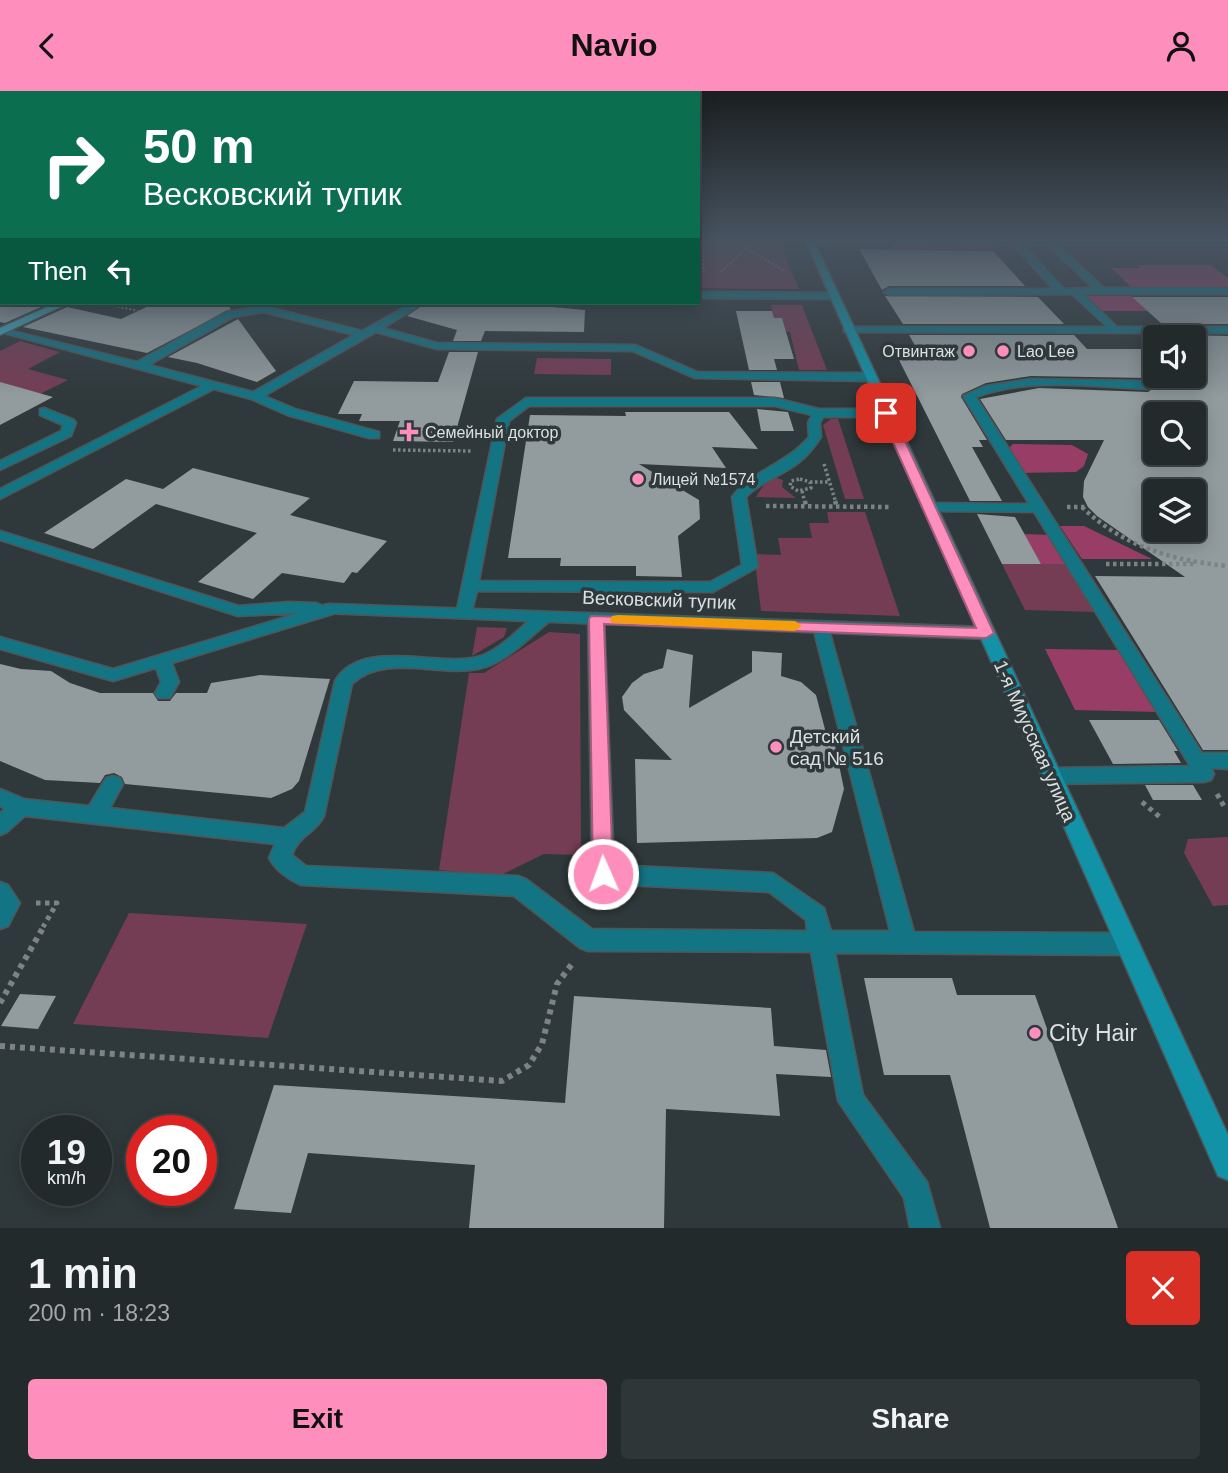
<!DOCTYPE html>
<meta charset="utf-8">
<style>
body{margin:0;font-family:Helvetica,sans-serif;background:#2f3638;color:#f1f3f6;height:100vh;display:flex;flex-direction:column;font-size:26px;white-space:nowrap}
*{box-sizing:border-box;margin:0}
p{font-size:23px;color:#a3a7a9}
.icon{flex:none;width:38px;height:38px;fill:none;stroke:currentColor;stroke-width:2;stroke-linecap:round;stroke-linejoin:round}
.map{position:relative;height:1137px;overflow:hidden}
.drawer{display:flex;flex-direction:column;background:#232a2c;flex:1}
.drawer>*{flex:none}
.banner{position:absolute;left:0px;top:0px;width:700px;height:214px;box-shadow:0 4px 18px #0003,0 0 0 2px #404648;background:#0b6e4f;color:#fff;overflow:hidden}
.fabs{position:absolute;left:1143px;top:234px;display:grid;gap:14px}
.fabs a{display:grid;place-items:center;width:63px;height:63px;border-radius:7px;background:#232a2c;box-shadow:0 4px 18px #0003,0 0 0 2px #404648;font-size:35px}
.speed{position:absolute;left:21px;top:1024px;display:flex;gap:14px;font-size:35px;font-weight:700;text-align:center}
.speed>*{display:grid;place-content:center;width:91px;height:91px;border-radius:50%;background:#232a2c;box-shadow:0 4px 18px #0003,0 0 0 2px #404648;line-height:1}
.speed small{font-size:18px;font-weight:400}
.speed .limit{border:10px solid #d22;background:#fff;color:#111}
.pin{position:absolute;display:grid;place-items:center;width:60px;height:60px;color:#fff;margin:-30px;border-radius:14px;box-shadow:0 4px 10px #0006}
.me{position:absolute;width:77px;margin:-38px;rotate:358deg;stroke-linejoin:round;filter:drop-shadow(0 0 5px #0008)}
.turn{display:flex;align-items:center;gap:24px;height:147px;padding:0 28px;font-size:32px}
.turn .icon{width:91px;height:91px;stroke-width:2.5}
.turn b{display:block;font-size:49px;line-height:60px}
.then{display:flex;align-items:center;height:66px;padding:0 28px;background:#0003;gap:14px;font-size:26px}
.round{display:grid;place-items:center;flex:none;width:74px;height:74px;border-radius:7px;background:#2f3638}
.overview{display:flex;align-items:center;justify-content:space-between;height:119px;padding:0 28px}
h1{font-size:42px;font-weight:800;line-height:52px}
.cta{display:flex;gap:14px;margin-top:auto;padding:14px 28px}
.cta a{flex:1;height:80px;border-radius:7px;background:#fe8ebc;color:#111;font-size:28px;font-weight:800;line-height:80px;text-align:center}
.cta a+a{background:#2f3638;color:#f1f3f6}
header{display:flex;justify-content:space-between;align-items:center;height:91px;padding:0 28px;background:#fe8ebc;color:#111;font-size:32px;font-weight:800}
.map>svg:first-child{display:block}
.green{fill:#753d54}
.forest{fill:#983e66}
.building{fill:#929c9e;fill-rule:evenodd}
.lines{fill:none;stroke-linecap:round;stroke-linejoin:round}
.lane-casing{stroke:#4e5658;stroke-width:3}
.street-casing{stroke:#4e5658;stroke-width:3}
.secondary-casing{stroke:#4e5658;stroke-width:3}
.primary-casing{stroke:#4e5658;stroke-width:3}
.path-far4{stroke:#7b8384;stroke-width:2.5;stroke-dasharray:2 2;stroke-linecap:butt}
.path-far3{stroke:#7b8384;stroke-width:3.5;stroke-dasharray:2.5 2.5;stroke-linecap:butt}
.path-far2{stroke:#7b8384;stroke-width:4.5;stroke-dasharray:3.5 3.5;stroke-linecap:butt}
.path-far1{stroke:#7b8384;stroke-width:5;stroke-dasharray:4.5 4.5;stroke-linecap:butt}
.path{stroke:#7b8384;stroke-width:6;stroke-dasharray:5 5;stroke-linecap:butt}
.lane{fill:#137484;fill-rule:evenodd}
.street{fill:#137484;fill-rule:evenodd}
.secondary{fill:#1292a6;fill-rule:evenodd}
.primary{fill:#41a6b9;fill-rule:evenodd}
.route{fill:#fe8ebc;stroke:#a55c7a;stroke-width:2}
.slow{fill:#f59e0b}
.poi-dot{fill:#fe8ebc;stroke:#2f383a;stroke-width:2.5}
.labels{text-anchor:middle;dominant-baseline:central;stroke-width:7;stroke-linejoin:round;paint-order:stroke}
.far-poi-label{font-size:16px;fill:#dbe0e1;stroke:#2f383a;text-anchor:start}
.street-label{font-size:19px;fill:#dbe0e1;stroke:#2f383a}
.poi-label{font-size:19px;fill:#dbe0e1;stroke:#2f383a;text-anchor:start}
.near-poi-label{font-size:23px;fill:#dbe0e1;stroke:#2f383a;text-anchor:start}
</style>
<header><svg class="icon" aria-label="back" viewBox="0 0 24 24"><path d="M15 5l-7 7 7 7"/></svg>Navio<svg class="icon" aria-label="person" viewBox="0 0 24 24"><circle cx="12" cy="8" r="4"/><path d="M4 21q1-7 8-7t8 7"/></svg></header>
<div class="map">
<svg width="1228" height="1137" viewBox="0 0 1228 1137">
<rect width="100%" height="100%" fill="#2f383a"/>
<path class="green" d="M698,148H778L799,198L698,197Z
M771,214H802L827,279H799L790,241L786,240L782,227H774Z
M20,250L60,261L28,278L68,289L40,303L0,291V260Z
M537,267L611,268V284L534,283Z
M831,328H838L864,408H845L823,334Z
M774,386L783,389L782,396L796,407L756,406L763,395Z
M827,421H865L900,525L761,520L754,463L781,464L778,447H812L809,432H829Z
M1002,473H1067L1096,521L1025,519Z
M477,536L507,537L504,546L472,565Z
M549,541L580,543L581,764L544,763L499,785L439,779L469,582H484Z
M1228,746V814L1213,815L1184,762L1188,748Z
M129,822L307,833L268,947L73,933Z"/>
<path class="forest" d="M890,154H992L996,158H893Z
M1138,174H1211L1228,187V198H1133L1111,177H1140Z
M1085,205H1131L1148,220H1101Z
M1013,353L1072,354L1088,363L1084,375L1076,381L1018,382L1005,361Z
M1060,435H1084L1152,468H1082Z
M1024,443L1049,444L1067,473H1041Z
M1045,558L1120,559L1158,621L1075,619Z"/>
<path class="building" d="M859,158L993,160L1025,195H889L882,199Z
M885,205L1038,206L1064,233H903Z
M1132,206H1228V233H1162Z
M0,212H50L5,232L0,231Z
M155,212H226L231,218L147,262L23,236L67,216L121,228Z
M426,212H508L585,219L584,241L485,240L481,250H453L457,239L407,225Z
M736,220H772L774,227H782L794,268H774L777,279H749Z
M238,228L276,280L257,291L197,272L168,266Z
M909,244H1074L1087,258H1155V285H1194V247L1175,244L1228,245V659H1203L1095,485L1185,486L1097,425L1088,416L1083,406L1084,390L1104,349H1006L980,308L1039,297L1148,301L1155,296V292L1148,287L1031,285L986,292L962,303L961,306L987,349H979L983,356H972L1002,410H970L893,257L917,258ZM1155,324H1194V362H1155ZM1155,401H1194V439H1155Z
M449,261H478L453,351L393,350L400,330H359L362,323H338L354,290L438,291Z
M0,291L18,296L53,306L0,334Z
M751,291H780L784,307L754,304Z
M757,318L788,321L794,340H761Z
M625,321H729L758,358L712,356L726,377L639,373L699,409L700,428L678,445L682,486L636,485V475H560L561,467H508L530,324L626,325Z
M193,377L310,407L290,424L387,450L357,482L352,481L344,492L282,482L253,508L198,491L257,442L156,413L93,458L44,442L126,388L163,398Z
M977,423L1015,426L1041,473H1002Z
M667,558L693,564L689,617L752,581V560L782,562L781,585L801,591L816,604L827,646L833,645L844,698L832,741L817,747L637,752L635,668L672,669L624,619L622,606L632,592L644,583L663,577Z
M0,573L21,578L51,580L70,592L100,602H153L158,610H170L176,602H207L211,592L260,584L330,588L299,690L292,698L271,707L125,693L122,686L114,682L105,684L100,692L45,689L0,670Z
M1089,629H1159L1178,660H1174L1181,672L1113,673Z
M1145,694H1193L1202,709H1153Z
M864,887H952L957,904H1035L1118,1137H990L950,984H884Z
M20,903L56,905L38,938L1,935Z
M574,905L771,917L774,955L826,959L831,986L776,983L780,1025L666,1018L664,1137H469L475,1074L308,1062L291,1122L234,1118L274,994L565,1012Z"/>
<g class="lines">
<g class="lane-casing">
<path id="lane" d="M810,148H1228L1227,154H1058L1104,197H1228V203H1083L1118,237V241L1114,242L1072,203L889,204L884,201L889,198H1053L1013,154L807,153V149ZM1023,154H1048L1093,197L1064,198Z
M2,153V159L0,160V154Z
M0,182H2V188H0Z
M412,212H424L383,237L437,252L635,254L697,281L870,282L876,286L870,290L695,287L633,260L437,258L376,241L264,305L295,318L379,341V347H369L287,324L251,308L214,298L0,408V398L202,295L0,241V237L137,271L226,221L264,215L362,240ZM264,221L354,244L253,301L149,274L233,226Z
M1031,288L1148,290L1154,294L1148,298C1092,296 1029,286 976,306L1202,662H1228V678L1211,677L1214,683L1211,689L1204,691L1050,693L1043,691L1040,685L1043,679L1050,677L1190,675L1034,421L929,420L922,416L929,412L1029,413L963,305L986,295Z
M526,307H775L819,318H886L892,322L886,326H823L820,332L821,346C814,357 805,368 794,375C778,386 759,392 746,406L758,476L713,501L477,500L470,527H458L456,523L497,328ZM529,315H775L812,324L808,332L809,346C785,374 752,379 732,406L742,474L710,491L479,490L509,330Z
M44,317L74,329L76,332L71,345L0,379V370L61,340L63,334L40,324V318Z
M0,440L239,515L288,511L316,512L323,515L330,513L338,518L336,522L172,572L179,591L170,607H158L155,602L161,591L156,577L113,590L0,558V546L113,578L299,522L238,525L0,449Z
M544,521L550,522L552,526L550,530C528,547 507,572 478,578C438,586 385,562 352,593L324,725C316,742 299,744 292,764L306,775L518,785L526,788L592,838L807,840L806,829L769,801L603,793L595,790L592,783L588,528L596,522L604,528L614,774L773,782L824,817L831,840H890L813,536L821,530L827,532L914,841L1126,842L1134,845L1138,853L1134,861L1126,864L835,862L863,1004L927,1091L940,1137H910L904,1107L838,1010L811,861L588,860L580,857L514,805L301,794C289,789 275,779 269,767L275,753L25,725L7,741L0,744V722L5,718L0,715V698L24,708L89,715L106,687L113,685L120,687L123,693L110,717L284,737L305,721L335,590C361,546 437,576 477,566C500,560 520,536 538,522Z
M0,791L8,794L20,812L8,835L0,838Z"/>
</g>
<g class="street-casing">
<path id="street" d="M698,201L833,202L838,205L833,208L698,207Z
M848,236H1228V242L844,241V237Z
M330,513L986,536L994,542L986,548L324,522L322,518L324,514Z"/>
</g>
<g class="secondary-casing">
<path id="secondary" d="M805,148H813L1228,1044V1089L1218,1085Z"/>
</g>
<g class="primary-casing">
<path id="primary" d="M56,212H69L0,244V237Z"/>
</g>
<path class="path-far4" d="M701,148L704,183
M730,148L786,181
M721,181L756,148
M102,212L138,220"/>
<path class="path-far3" d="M393,359L472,360
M824,373L836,412
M800,388L810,391L811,397L798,400L790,395L791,390Z
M810,391H829
M802,400L805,412"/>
<path class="path-far2" d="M805,410L806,416
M835,410L837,416
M766,415L892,416
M1067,416H1088
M1082,416C1122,455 1173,470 1228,475
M1106,473H1195"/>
<path class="path-far1" d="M1217,703L1225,717
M1142,711L1161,727
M36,812H57L43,836"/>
<path class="path" d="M0,912L44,835
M0,955L502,990L529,974L542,953L557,893L572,873"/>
<use href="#lane" class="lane"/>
<use href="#street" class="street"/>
<use href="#secondary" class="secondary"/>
<use href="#primary" class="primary"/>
</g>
<linearGradient id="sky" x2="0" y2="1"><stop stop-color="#1a1f20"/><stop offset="0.48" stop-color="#475360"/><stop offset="1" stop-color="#475360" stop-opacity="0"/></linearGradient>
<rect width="1228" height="307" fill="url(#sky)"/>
<path class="route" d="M882,319L892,322L994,542L986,547L604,533L613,783L610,789L603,791L596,789L593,783L589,528L591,525L976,537L880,322Z"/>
<path class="slow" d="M618,524L795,530L802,535L795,540L612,532L610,529L612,525Z"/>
<g class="poi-dot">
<circle cx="969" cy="260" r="7"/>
<circle cx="1003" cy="260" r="7"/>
<path d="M405.5 330.5h7v7h7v7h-7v7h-7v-7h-7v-7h7z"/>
<circle cx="638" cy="388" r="7"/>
<circle cx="776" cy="656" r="7"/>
<circle cx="1035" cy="942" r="7"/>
</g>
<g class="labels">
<g class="far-poi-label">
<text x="955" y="260" text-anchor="end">Отвинтаж</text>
<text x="1017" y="260">Lao Lee</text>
<text x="425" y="341">Семейный доктор</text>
<text x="652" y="388">Лицей №1574</text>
</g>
<g class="street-label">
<text transform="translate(659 509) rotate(2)">Весковский тупик</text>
<text transform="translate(1035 650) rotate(66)">1-я Миусская улица</text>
</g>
<g class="poi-label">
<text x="790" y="645">Детский<tspan x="790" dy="22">сад № 516</tspan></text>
</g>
<g class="near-poi-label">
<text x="1049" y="942">City Hair</text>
</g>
</g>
</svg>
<div class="fabs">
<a><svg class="icon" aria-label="sound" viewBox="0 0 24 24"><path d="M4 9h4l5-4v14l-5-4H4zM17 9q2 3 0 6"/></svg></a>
<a><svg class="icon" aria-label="search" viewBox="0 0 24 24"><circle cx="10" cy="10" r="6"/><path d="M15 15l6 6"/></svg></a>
<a><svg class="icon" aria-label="layers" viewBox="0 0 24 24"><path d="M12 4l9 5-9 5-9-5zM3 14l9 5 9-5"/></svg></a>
</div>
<div class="speed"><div>19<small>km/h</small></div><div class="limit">20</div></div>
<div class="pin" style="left:886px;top:322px;background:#d93025"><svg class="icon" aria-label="arrive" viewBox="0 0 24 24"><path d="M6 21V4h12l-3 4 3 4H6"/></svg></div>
<svg class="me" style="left:603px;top:783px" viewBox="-20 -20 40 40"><circle r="17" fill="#fe8ebc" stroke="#fff" stroke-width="3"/><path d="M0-11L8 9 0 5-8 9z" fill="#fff"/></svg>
<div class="banner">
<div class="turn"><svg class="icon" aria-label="right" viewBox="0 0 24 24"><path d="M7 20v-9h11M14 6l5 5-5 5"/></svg><div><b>50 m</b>Весковский тупик</div></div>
<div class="then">Then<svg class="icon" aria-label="left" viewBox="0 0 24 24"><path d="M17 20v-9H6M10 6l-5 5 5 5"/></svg></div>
</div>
</div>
<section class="drawer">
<div class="overview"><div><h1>1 min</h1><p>200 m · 18:23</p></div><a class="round" style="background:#d93025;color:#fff"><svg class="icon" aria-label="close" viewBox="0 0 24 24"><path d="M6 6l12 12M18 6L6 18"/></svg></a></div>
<div class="cta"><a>Exit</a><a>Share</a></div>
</section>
